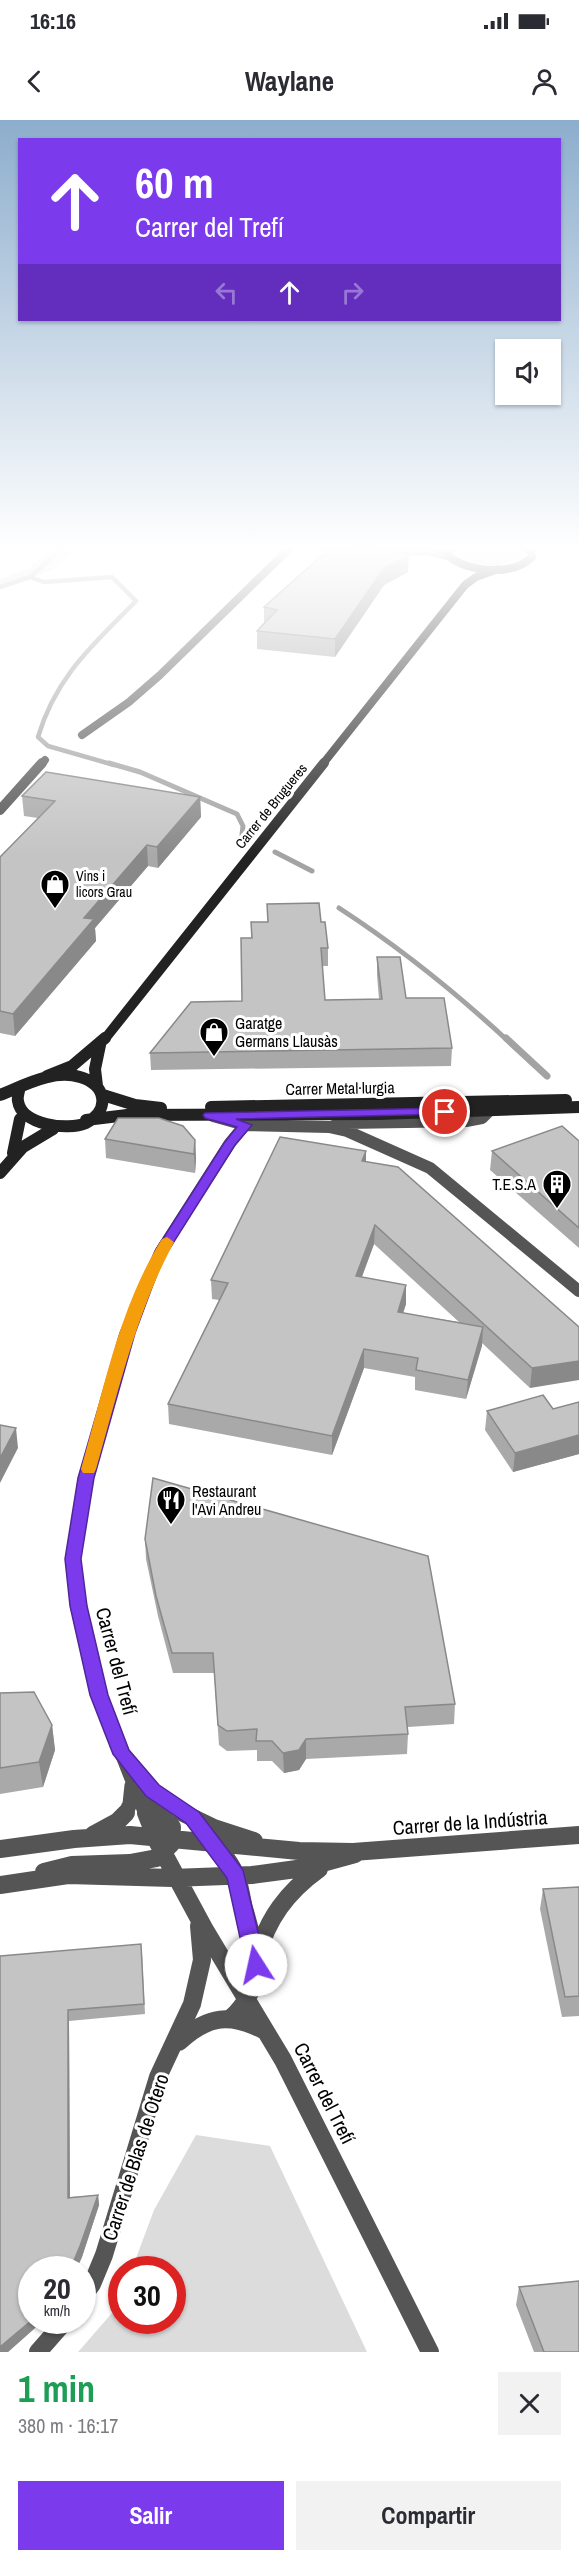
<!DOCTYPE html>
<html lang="es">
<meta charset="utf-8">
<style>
body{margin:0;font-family:"Archivo Narrow",sans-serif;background:#f2f2f3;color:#2b2b33;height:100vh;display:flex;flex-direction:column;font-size:22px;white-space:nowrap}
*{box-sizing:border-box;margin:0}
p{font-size:20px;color:#7c7c81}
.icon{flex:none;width:33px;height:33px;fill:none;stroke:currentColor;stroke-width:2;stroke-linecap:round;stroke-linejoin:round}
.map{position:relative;height:2232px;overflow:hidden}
.sheet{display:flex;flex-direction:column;background:#fff;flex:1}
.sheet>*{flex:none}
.hud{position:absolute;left:18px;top:18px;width:543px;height:183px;border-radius:0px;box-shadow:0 2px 4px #0004;background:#7c3aed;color:#fff;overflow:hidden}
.buttons{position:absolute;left:495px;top:219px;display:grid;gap:12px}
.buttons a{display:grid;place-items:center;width:66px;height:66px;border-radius:0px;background:#fff;box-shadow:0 2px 4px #0004;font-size:30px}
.speed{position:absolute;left:18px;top:2136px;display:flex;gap:12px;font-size:30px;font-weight:700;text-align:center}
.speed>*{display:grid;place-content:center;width:78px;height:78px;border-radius:50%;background:#fff;box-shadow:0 2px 4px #0004;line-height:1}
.speed small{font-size:15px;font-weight:400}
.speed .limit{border:9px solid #d22;background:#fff;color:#111}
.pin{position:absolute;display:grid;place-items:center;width:51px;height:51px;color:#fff;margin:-26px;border:3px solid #fff;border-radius:50%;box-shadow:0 2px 6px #0007}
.me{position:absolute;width:66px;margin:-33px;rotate:350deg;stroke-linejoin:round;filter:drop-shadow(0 0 4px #0008)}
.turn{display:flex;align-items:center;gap:21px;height:126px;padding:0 18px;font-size:27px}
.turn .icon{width:78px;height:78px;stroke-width:2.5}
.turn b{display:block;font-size:42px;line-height:51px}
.lanes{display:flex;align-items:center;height:57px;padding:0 18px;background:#0003;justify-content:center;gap:30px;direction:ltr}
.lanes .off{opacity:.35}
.round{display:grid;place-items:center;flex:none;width:63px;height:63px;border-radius:0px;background:#f2f2f3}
.overview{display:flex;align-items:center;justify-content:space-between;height:102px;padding:0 18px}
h1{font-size:36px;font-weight:700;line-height:45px;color:#1e9e55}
.cta{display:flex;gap:12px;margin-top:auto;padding:12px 18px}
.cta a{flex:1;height:69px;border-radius:0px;background:#7c3aed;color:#fff;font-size:24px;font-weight:700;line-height:69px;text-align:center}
.cta a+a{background:#f2f2f3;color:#2b2b33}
.status{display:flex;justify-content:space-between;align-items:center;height:42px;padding:0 30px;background:#fff;direction:ltr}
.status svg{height:16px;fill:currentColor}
header{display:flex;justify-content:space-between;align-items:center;height:78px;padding:0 18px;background:#fff;font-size:27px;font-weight:700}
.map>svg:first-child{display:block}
.green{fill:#dcdcdc}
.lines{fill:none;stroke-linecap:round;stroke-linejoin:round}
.stream-far2{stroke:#a3a3a3;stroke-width:4.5}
.stream-far1{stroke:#a3a3a3;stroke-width:5}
.stream{stroke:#a3a3a3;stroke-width:7}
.street-far4{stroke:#555;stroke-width:8}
.street-far3{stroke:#555;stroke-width:10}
.street-far2{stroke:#555;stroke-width:12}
.street-far1{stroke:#555;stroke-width:15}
.street{stroke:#555;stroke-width:18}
.secondary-far2{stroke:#222;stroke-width:8}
.secondary-far1{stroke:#222;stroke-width:10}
.secondary{stroke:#222;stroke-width:12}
.wall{fill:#a9a9a9;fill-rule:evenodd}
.shaded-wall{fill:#898989}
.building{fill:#c4c4c4;stroke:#898989;stroke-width:1.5}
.route{fill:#7c3aed;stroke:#51269a;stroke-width:1.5}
.slow{fill:#f59e0b}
.labels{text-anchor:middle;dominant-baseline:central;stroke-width:6;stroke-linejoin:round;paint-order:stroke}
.far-street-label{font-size:14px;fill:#000;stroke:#fff}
.far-poi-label{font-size:14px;fill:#000;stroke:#fff;text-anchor:start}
.poi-label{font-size:16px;fill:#000;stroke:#fff;text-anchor:start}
.street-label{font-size:16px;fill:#000;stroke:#fff}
.near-street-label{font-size:20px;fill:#000;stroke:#fff}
</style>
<div class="status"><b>16:16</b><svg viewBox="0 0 49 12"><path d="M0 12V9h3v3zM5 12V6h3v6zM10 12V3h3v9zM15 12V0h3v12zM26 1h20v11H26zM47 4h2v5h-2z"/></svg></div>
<header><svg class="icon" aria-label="back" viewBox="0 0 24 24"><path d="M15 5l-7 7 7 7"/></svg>Waylane<svg class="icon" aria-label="person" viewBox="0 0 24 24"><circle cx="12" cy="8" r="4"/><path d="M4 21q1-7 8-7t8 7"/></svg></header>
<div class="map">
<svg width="579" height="2232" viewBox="0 0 579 2232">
<rect width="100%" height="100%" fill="#fff"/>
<path class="green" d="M49,424H72L73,431L52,450L0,469V459L29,448L49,430Z
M478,424C492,424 512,422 521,434C511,450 469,448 459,433L461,430Z
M196,2015L270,2026L367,2232H78L119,2185L121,2178L122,2200H172V2150L132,2149L154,2090Z"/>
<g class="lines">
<path class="stream-far2" d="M30,457L44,462L112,457L136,481C93,525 56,556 38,617L48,626L114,645
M0,467L30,457L58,432L59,424"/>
<path class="stream-far1" d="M109,643L140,652L237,694L243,706L242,715L249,720
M275,732L312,751
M339,788C399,827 454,871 507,920"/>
<path class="stream" d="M506,918L547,956"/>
<path class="street-far4" d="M302,424L368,432L427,431L448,436
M433,424H457
M82,615L129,582L160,555L294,424
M41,645L45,640"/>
<path class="street-far3" d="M0,690L42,643"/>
<path class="street-far2" d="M213,996L245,1005L329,1007L347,1011L430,1048L579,1171
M333,1006L347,1003L466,1001L482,998L490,990
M113,1264L127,1213L161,1131L230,1023L245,1005"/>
<path class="street-far1" d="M113,1262L86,1358L73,1439L78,1486L99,1575L146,1694
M129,1643L154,1671L186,1694
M140,1668L161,1694
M125,1694L130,1684L132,1665"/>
<path class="street" d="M146,1693L157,1721L205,1810L283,1940L430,2232
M183,1693L214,1708L254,1721
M193,1698C207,1715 225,1733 235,1753C240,1763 241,1777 244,1788C256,1831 267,1865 231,1898
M93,1715L117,1702L126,1693
M0,1729L74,1719L130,1715L299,1731L353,1732L579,1715
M44,1752L72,1745L130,1743L157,1738L171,1724L172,1707L160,1693
M0,1765L68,1755L172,1758L252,1755L304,1748L355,1734
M257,1837C267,1799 287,1772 319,1749
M179,1922C208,1895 231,1893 265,1911
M82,2178L92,2164L104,2135L158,1957L192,1884L202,1840L199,1806
M38,2232L66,2200"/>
<path class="secondary-far2" d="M458,424L448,431V436C470,452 511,457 532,437L531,431L517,424
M322,645L465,465L476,457L498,449"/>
<path class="secondary-far1" d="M104,920L324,643"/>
<path class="secondary" d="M47,956L72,946L105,918
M97,966L95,949L100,925
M0,975C25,965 53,949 80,957C106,964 111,990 86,1003C68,1011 21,1005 18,981C17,977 19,971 20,967
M103,975L135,985L161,988
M211,987L566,980
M86,1000L127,995L378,994L579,987
M13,1033L20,999
M0,1053L23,1027L53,1009"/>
</g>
<path class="wall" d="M408,452L384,465L335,537L257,529V511L264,504V487Z
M22,676L200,677L201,697L158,748L148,746L95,808L96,821L15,916L0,913V737L38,698L24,696Z
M267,784L321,802L328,828V846H322L325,880L379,879L377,855V837L406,878L452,928L451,946L151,950L150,933L242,881L251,818V802H268Z
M105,1019L195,1020L196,1039L195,1053L106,1038Z
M579,1021V1128L490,1050L492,1031Z
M366,1042L579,1207L530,1268L482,1223L466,1279L415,1270V1257L364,1248L332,1335L169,1304L168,1284L219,1180L212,1179L211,1160ZM374,1124L459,1202L403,1193L406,1184L362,1157Z
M579,1282V1334L513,1352L485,1310L487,1291L553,1289Z
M145,1419L455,1584L454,1604L408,1607V1614L407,1634L306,1639L299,1650L284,1653L272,1641H257V1630L227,1631L219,1625L214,1553H173L158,1496L146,1439Z
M0,1573L52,1605L55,1630L43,1667L0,1674Z
M579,1767V1896L562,1897L540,1789L543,1769Z
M142,1834L145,1894L69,1901L70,2077L98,2075L99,2085L82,2137L76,2150H32V2200H44L8,2232H0V1836Z
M519,2167L579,2232H534L516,2185Z"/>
<path class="shaded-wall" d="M409,435L408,452L384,465L335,537V519L384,448Z
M200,677L201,697L158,748L157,727Z
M147,725L148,746L95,808L96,821L15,916L13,894L84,798Z
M195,1020L196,1039L195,1053L194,1034Z
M366,1031V1049L362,1041Z
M375,1105L374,1124L355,1175L356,1156Z
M406,1165V1184L397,1211L398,1192Z
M483,1207L482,1226L466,1279L468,1260Z
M364,1229V1248L332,1335V1316Z
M579,1241V1260L530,1268L532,1248Z
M16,1308L18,1328L0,1363V1338Z
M579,1315V1334L513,1352L515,1333Z
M52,1605L55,1630L43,1667L39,1642Z
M306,1619V1639L299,1650L284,1653L283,1633Z
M68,1890L69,1901L70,2088L68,2078Z
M98,2075L99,2085L82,2137L76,2150H70Z
M32,2200H44L8,2232H0V2227Z"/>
<path class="building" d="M354,424L409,435L384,448L335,519L257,511L277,490L264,487L329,429L345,431Z
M46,652L200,677L157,727L147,725L84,798L94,799L13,894L0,891V737L55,681L22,676Z
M319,783L321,802H325L328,828H321L325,880L382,879L377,837H400L406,878H444L452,928L150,933L191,882L242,881L241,818H252L251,802H268L267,784Z
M118,998H159L183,1006L195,1020L194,1034L105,1019Z
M562,1006L579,1021V1108L492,1031Z
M280,1017L366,1031L362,1041L398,1047L579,1207V1241L532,1248L375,1105L356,1156L406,1165L398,1192L483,1207L468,1260L416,1250L418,1238L364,1229L332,1316L168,1284L228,1163L211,1160Z
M543,1275L553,1289L579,1282V1315L515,1333L487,1291Z
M0,1305L16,1308L0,1338Z
M153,1358L428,1436L455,1584L405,1587L408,1614L306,1619L299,1630L283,1633L272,1621H256L257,1609L227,1611L218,1605L213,1533H172L156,1476L145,1419Z
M34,1572L52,1605L39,1642L0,1648V1573Z
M579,1767V1876L565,1877L543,1769Z
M141,1824L144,1884L68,1890V2078L98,2075L80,2126L70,2150H32V2200L0,2227V1836Z
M579,2161V2232H544L519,2167Z"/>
<linearGradient id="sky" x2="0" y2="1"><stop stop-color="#8cadcc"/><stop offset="0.58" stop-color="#fff"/><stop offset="1" stop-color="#fff" stop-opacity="0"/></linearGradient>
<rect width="579" height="737" fill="url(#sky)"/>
<path class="route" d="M445,988L449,989L451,992L449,994L236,999L252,1005L235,1025L168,1131L158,1151L135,1213L94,1358L81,1439L87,1486L108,1575L129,1630L159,1665L199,1692L243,1750L266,1845L263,1851L256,1854L249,1851L246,1845L227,1758L186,1703L146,1676L113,1634L90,1575L70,1486L65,1439L78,1358L120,1213L155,1131L224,1023L237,1007L205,998L203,995L205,993Z"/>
<path class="slow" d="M167,1117L174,1122C136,1193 118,1272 96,1349L94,1353H83L81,1349C103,1273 119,1187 162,1119Z"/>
<defs>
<g id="shop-pin" transform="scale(1.5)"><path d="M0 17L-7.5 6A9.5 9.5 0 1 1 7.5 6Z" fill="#000" stroke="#fff"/><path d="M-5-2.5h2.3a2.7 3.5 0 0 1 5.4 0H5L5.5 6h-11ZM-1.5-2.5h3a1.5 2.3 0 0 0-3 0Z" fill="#fff"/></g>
<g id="building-pin" transform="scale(1.5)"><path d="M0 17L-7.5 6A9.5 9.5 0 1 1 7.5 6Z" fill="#000" stroke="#fff"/><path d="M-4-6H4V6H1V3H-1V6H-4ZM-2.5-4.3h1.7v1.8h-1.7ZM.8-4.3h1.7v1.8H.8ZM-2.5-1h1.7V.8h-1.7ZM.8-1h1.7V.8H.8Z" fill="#fff"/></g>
<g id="restaurant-pin" transform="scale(1.5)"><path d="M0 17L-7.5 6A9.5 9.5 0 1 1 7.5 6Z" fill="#000" stroke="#fff"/><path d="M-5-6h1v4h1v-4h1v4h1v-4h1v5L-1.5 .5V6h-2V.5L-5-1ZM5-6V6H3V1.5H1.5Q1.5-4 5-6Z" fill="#fff"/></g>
</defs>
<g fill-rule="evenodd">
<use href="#shop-pin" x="55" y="764"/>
<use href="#shop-pin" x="214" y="912"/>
<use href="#building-pin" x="557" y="1064"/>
<use href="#restaurant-pin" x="171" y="1380"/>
</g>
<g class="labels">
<g class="far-street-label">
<text transform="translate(271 686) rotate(-51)">Carrer de Brugueres</text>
</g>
<g class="far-poi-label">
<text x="76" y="756">Vins i<tspan x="76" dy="16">licors Grau</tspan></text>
</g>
<g class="poi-label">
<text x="235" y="903">Garatge<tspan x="235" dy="18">Germans Llausàs</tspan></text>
<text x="536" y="1064" text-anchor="end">T.E.S.A</text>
<text x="192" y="1371">Restaurant<tspan x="192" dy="18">l'Avi Andreu</tspan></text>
</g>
<g class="street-label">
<text transform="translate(340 968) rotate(-1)">Carrer Metal·lurgia</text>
</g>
<g class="near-street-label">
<text transform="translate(117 1541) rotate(75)">Carrer del Trefí</text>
<text transform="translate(470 1702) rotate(-4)">Carrer de la Indústria</text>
<text transform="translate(325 1973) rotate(63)">Carrer del Trefí</text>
<text transform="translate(135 2037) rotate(-72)">Carrer de Blas de Otero</text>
</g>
</g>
</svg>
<div class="buttons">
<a><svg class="icon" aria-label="sound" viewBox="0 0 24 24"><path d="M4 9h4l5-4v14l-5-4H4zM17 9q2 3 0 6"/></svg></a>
</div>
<div class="speed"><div>20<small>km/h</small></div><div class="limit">30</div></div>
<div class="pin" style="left:445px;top:992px;background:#d93025"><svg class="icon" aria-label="arrive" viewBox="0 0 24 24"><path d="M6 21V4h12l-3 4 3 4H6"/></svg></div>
<svg class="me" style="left:256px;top:1845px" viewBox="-20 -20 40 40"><circle r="19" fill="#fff"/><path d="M0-13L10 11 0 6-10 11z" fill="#7c3aed"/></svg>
<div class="hud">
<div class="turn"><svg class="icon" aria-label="ahead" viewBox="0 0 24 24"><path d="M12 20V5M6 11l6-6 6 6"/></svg><div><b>60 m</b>Carrer del Trefí</div></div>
<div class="lanes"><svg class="icon off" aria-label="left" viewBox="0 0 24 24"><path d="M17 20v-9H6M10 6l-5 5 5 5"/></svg><svg class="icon" aria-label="ahead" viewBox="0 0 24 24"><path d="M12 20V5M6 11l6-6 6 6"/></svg><svg class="icon off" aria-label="right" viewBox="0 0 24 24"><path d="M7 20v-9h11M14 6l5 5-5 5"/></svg></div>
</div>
</div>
<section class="sheet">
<div class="overview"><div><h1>1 min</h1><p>380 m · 16:17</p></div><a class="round"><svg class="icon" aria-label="close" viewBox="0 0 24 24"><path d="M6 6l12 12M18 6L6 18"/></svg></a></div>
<div class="cta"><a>Salir</a><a>Compartir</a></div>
</section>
